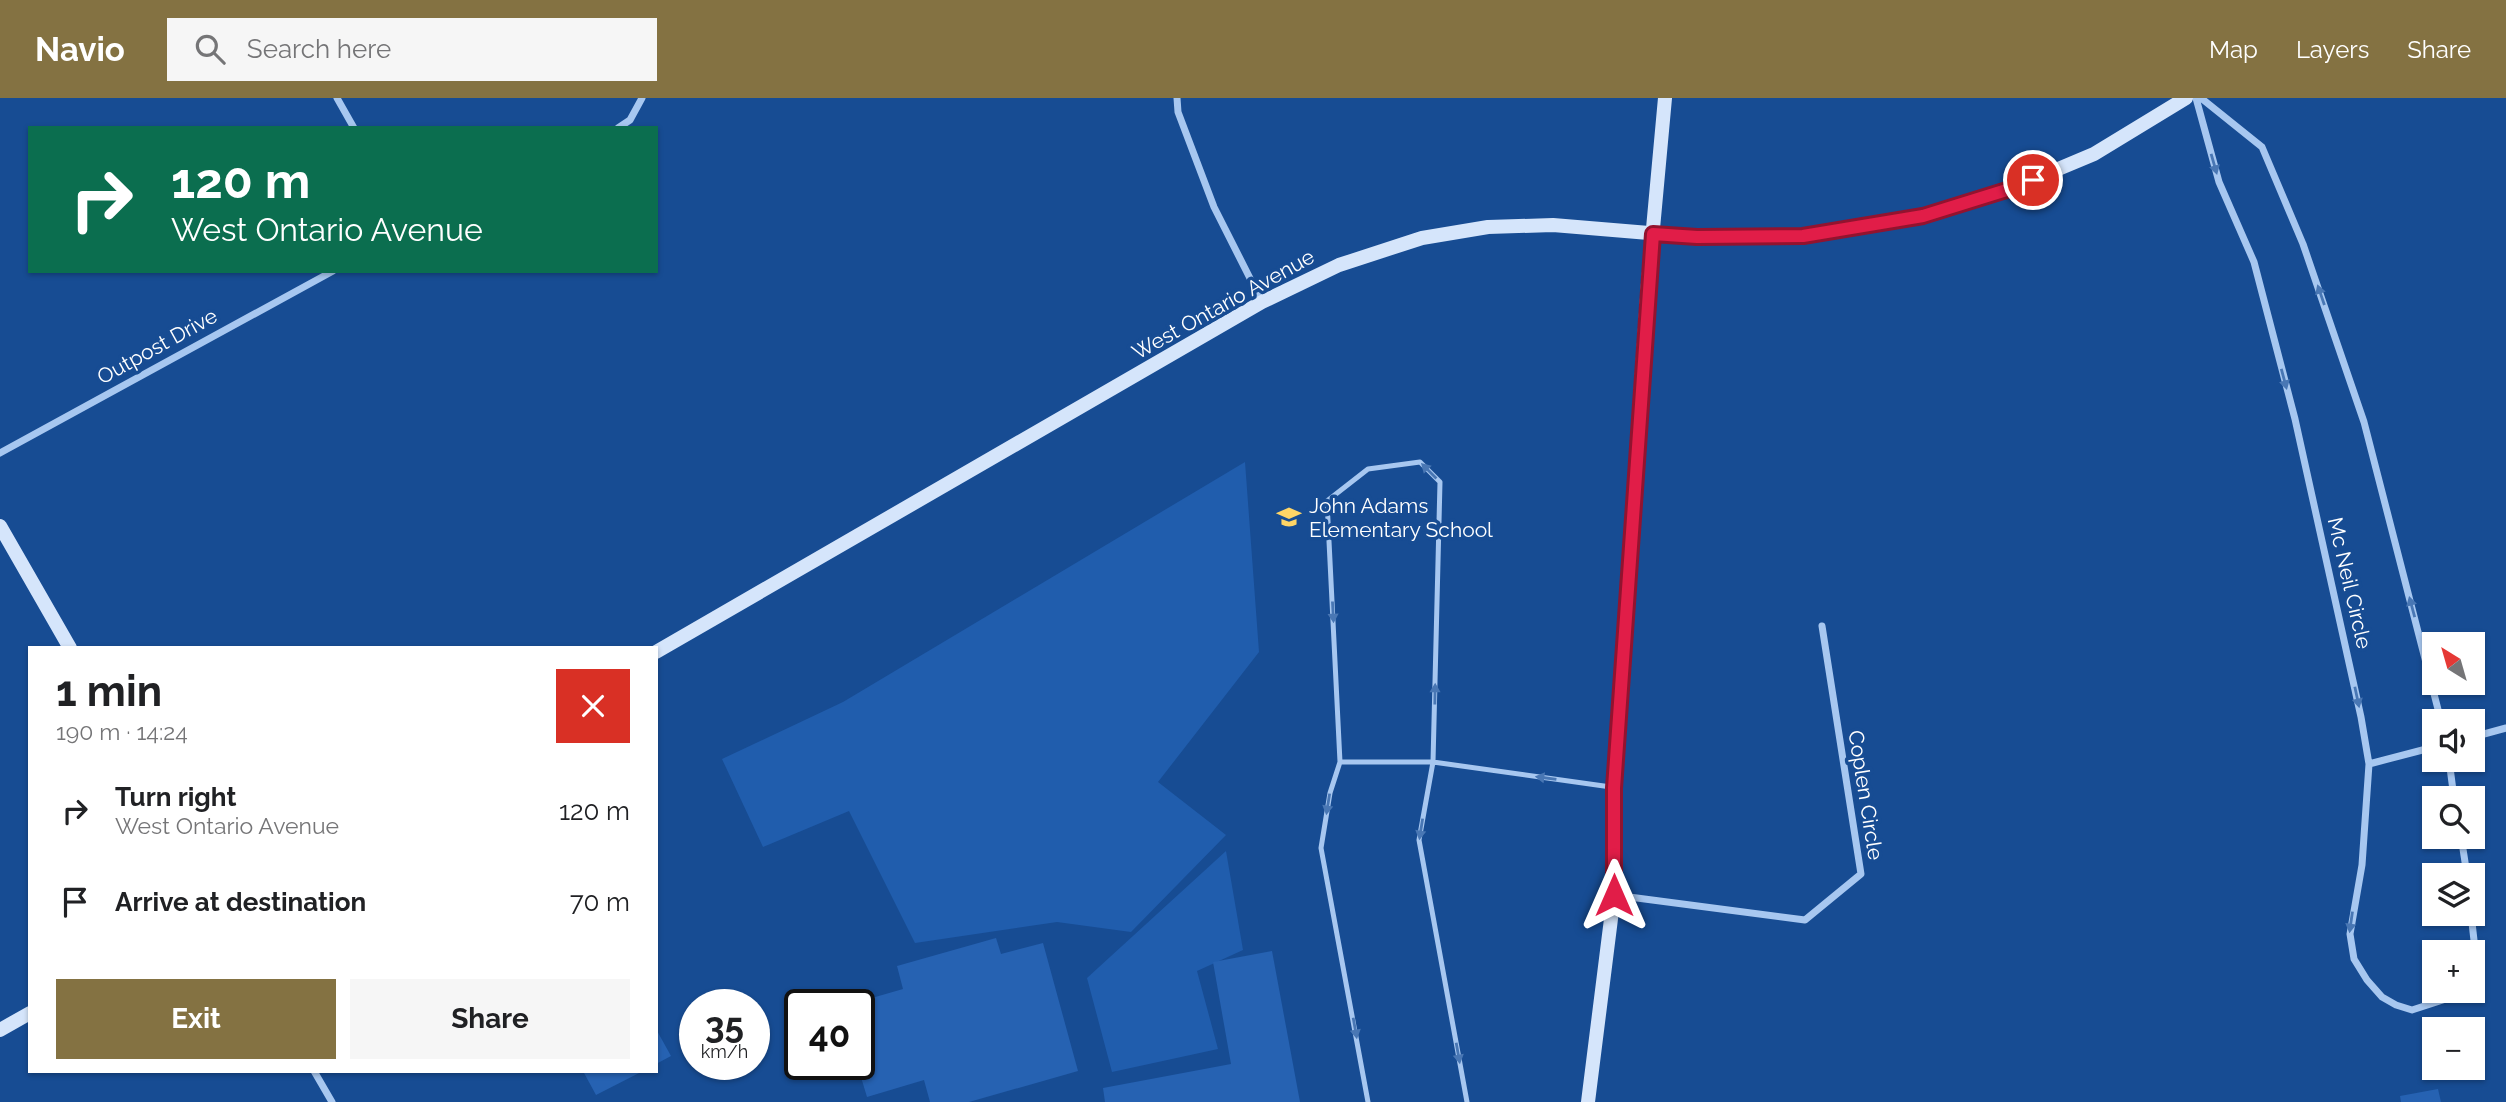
<!DOCTYPE html>
<meta charset="utf-8">
<style>
body{margin:0;font-family:Raleway,sans-serif;background:#f6f6f6;color:#202124;height:100vh;display:flex;flex-direction:column;font-size:26px;white-space:nowrap}
*{box-sizing:border-box;margin:0}
p{font-size:23px;color:#757577}
.icon{flex:none;width:38px;height:38px;fill:none;stroke:currentColor;stroke-width:2;stroke-linecap:round;stroke-linejoin:round}
.map{position:relative;flex:1;overflow:hidden}
.panel{position:absolute;left:28px;top:548px;width:630px;height:427px;display:flex;flex-direction:column;background:#fff;border-radius:0px;box-shadow:0 2px 5px #0004}
.panel>*{flex:none}
.hud{position:absolute;left:28px;top:28px;width:630px;height:147px;border-radius:0px;box-shadow:0 2px 5px #0004;background:#0b6e4f;color:#fff;overflow:hidden}
.needle{width:46px;rotate:323deg}
.controls{position:absolute;left:2422px;top:534px;display:grid;gap:14px}
.controls a{display:grid;place-items:center;width:63px;height:63px;border-radius:0px;background:#fff;box-shadow:0 2px 5px #0004;font-size:35px}
.speed{position:absolute;left:679px;top:891px;display:flex;gap:14px;font-size:35px;font-weight:700;text-align:center}
.speed>*{display:grid;place-content:center;width:91px;height:91px;border-radius:50%;background:#fff;box-shadow:0 2px 5px #0004;line-height:1}
.speed small{font-size:18px;font-weight:400}
.speed .limit{border:4px solid #111;border-radius:10px;background:#fff;color:#111}
.pin{position:absolute;display:grid;place-items:center;width:60px;height:60px;color:#fff;margin:-30px;border:4px solid #fff;border-radius:50%;box-shadow:0 2px 7px #0007}
.me{position:absolute;width:77px;margin:-38px;rotate:0deg;stroke-linejoin:round;filter:drop-shadow(0 0 5px #0008)}
.turn{display:flex;align-items:center;gap:24px;height:147px;padding:0 28px;font-size:32px}
.turn .icon{width:91px;height:91px;stroke-width:2.5}
.turn b{display:block;font-size:49px;line-height:60px}
.round{display:grid;place-items:center;flex:none;width:74px;height:74px;border-radius:0px;background:#f6f6f6}
.overview{display:flex;align-items:center;justify-content:space-between;height:119px;padding:0 28px}
h1{font-size:42px;font-weight:700;line-height:52px}
.cta{display:flex;gap:14px;margin-top:auto;padding:14px 28px}
.cta a{flex:1;height:80px;border-radius:0px;background:#847242;color:#fff;font-size:28px;font-weight:700;line-height:80px;text-align:center}
.cta a+a{background:#f6f6f6;color:#202124}
ul{padding:0;list-style:none}
li{display:flex;align-items:center;gap:21px;height:91px;padding:0 28px}
li div{flex:1}
li b{display:block;font-size:26px}
li em{font-style:normal}
header{display:flex;align-items:center;gap:42px;box-sizing:border-box;height:98px;padding:0 35px;background:#847242;color:#fff}
header strong{font-size:33px}
nav{display:flex;gap:38px;margin-inline-start:auto;font-size:24px}
.search{width:490px;height:63px;background:#f6f6f6;display:flex;align-items:center;gap:18px;box-sizing:border-box;padding:0 24px;border-radius:0px;color:#757577;font-size:26px}
.map>svg:first-child{display:block}
.green{fill:#205dad}
.building{fill:#2662b2}
.lines{fill:none;stroke-linecap:round;stroke-linejoin:round}
.lane{stroke:#a7c7f0;stroke-width:5}
.street{stroke:#a7c7f0;stroke-width:7}
.secondary{stroke:#d5e5fb;stroke-width:14}
.oneway{fill:#4977b4}
.route-casing{stroke:#92132f;stroke-width:18}
.route{stroke:#e11d48;stroke-width:12}
.labels{text-anchor:middle;dominant-baseline:central;stroke-width:7;stroke-linejoin:round;paint-order:stroke}
.street-label{font-size:21px;fill:#fff;stroke:#174c93}
.poi-label{font-size:21px;fill:#fff;stroke:#174c93;text-anchor:start}
</style>
<header>
<strong>Navio</strong>
<div class="search"><svg class="icon" aria-label="search" viewBox="0 0 24 24"><circle cx="10" cy="10" r="6"/><path d="M15 15l6 6"/></svg>Search here</div>
<nav><a>Map</a><a>Layers</a><a>Share</a></nav>
</header>
<div class="map">
<svg width="2506" height="1004" viewBox="0 0 2506 1004">
<rect width="100%" height="100%" fill="#174c93"/>
<path class="green" d="M1245,364L1259,554L1158,684L1226,737L1131,834L1057,824L915,845L849,713L763,749L722,661L843,604Z
M1226,753L1243,852L1197,873L1218,951L1112,974L1087,880Z"/>
<path class="building" d="M996,840L1001,856L1043,845L1078,973L969,1004H930L924,982L867,999L857,966H859V906H851L903,891L897,868Z
M1272,853L1300,1004H1105L1103,990L1231,966L1213,864Z
M656,931L671,958L656,966Z
M583,973H643L596,997Z
M2438,991L2441,1004H2401L2400,998Z"/>
<g class="lines">
<path class="lane" d="M1340,664L1327,403L1368,371L1420,364L1440,384L1433,664L1419,742L1467,1004
M1368,1004L1321,750L1330,695L1340,664H1433L1611,689"/>
<path class="street" d="M337,0L354,30
M1177,0L1178,14L1214,109L1262,204
M2196,0L2219,84L2254,164L2295,321L2361,619L2369,666L2362,767L2350,836L2354,861L2367,882L2382,899L2396,907L2412,912L2452,899L2457,892
M2201,0L2262,49L2303,146L2364,324L2441,623
M618,30L630,22L642,0
M0,355L333,173
M2473,639L2506,630
M2449,662L2454,700
M2369,666L2434,649
M2461,738L2467,777
M1614,797L1805,822L1861,776L1822,528
M2471,816L2475,851L2473,861
M314,973L332,1004"/>
<path class="secondary" d="M0,428L70,550
M656,554L1262,204L1339,167L1422,140L1488,129L1553,127L1697,139L1803,138L1923,118L2013,90L2094,56L2186,0
M0,932L30,915
M1588,1004L1614,797V690L1648,185L1665,0"/>
</g>
<defs><path id="oneway-solid" d="M-6-.8H1V-3.2L6.5 0L1 3.2V.8H-6Z" transform="scale(1.75)"/></defs>
<g class="oneway">
<use href="#oneway-solid" transform="translate(2214 66) rotate(74)"/>
<use href="#oneway-solid" transform="translate(2321 197) rotate(-109)"/>
<use href="#oneway-solid" transform="translate(2284 281) rotate(75)"/>
<use href="#oneway-solid" transform="translate(1429 373) rotate(-135)"/>
<use href="#oneway-solid" transform="translate(2412 509) rotate(-105)"/>
<use href="#oneway-solid" transform="translate(1333 514) rotate(87)"/>
<use href="#oneway-solid" transform="translate(1435 596) rotate(-89)"/>
<use href="#oneway-solid" transform="translate(2357 599) rotate(78)"/>
<use href="#oneway-solid" transform="translate(1546 680) rotate(-172)"/>
<use href="#oneway-solid" transform="translate(1328 706) rotate(99)"/>
<use href="#oneway-solid" transform="translate(1421 731) rotate(99)"/>
<use href="#oneway-solid" transform="translate(2351 824) rotate(98)"/>
<use href="#oneway-solid" transform="translate(1355 930) rotate(80)"/>
<use href="#oneway-solid" transform="translate(1458 955) rotate(80)"/>
</g>
<g class="lines">
<g class="route-casing">
<path id="route" d="M1614,797V690L1653,136L1697,139L1803,138L1923,118L2013,90L2033,82"/>
</g>
<use href="#route" class="route"/>
</g>
<defs>
<g id="school-bare" transform="scale(1.89)"><path d="M0-5L7-2L0 1L-7-2ZM-4 1L0 2.5L4 1V4Q0 6-4 4Z" fill="#ffd566" stroke="#174c93" stroke-width="2.5" paint-order="stroke"/></g>
</defs>
<g fill-rule="evenodd">
<use href="#school-bare" x="1289" y="419"/>
</g>
<g class="labels">
<g class="street-label">
<text transform="translate(1223 206) rotate(-29)">West Ontario Avenue</text>
<text transform="translate(157 248) rotate(-29)">Outpost Drive</text>
<text transform="translate(2350 485) rotate(77)">Mc Neil Circle</text>
<text transform="translate(1866 697) rotate(81)">Coplen Circle</text>
</g>
<g class="poi-label">
<text x="1309" y="407">John Adams<tspan x="1309" dy="24">Elementary School</tspan></text>
</g>
</g>
</svg>
<div class="controls">
<a><svg class="needle" viewBox="-14 -14 28 28"><path d="M0-13l5 13h-10z" fill="#e53935"/><path d="M0 13l5-13h-10z" fill="#757577"/></svg></a>
<a><svg class="icon" aria-label="sound" viewBox="0 0 24 24"><path d="M4 9h4l5-4v14l-5-4H4zM17 9q2 3 0 6"/></svg></a>
<a><svg class="icon" aria-label="search" viewBox="0 0 24 24"><circle cx="10" cy="10" r="6"/><path d="M15 15l6 6"/></svg></a>
<a><svg class="icon" aria-label="layers" viewBox="0 0 24 24"><path d="M12 4l9 5-9 5-9-5zM3 14l9 5 9-5"/></svg></a>
<a>+</a>
<a>−</a>
</div>
<div class="speed"><div>35<small>km/h</small></div><div class="limit">40</div></div>
<div class="pin" style="left:2033px;top:82px;background:#d93025"><svg class="icon" aria-label="arrive" viewBox="0 0 24 24"><path d="M6 21V4h12l-3 4 3 4H6"/></svg></div>
<svg class="me" style="left:1614px;top:797px" viewBox="-20 -20 40 40"><path d="M0-17L14 15 0 8-14 15z" fill="#e11d48" stroke="#fff" stroke-width="4"/></svg>
<div class="hud">
<div class="turn"><svg class="icon" aria-label="right" viewBox="0 0 24 24"><path d="M7 20v-9h11M14 6l5 5-5 5"/></svg><div><b>120 m</b>West Ontario Avenue</div></div>
</div>
<section class="panel">
<div class="overview"><div><h1>1 min</h1><p>190 m · 14:24</p></div><a class="round" style="background:#d93025;color:#fff"><svg class="icon" aria-label="close" viewBox="0 0 24 24"><path d="M6 6l12 12M18 6L6 18"/></svg></a></div>
<ul>
<li><svg class="icon" aria-label="right" viewBox="0 0 24 24"><path d="M7 20v-9h11M14 6l5 5-5 5"/></svg><div><b>Turn right</b><p>West Ontario Avenue</p></div><em>120 m</em></li>
<li><svg class="icon" aria-label="arrive" viewBox="0 0 24 24"><path d="M6 21V4h12l-3 4 3 4H6"/></svg><div><b>Arrive at destination</b></div><em>70 m</em></li>
</ul>
<div class="cta"><a>Exit</a><a>Share</a></div>
</section>
</div>
